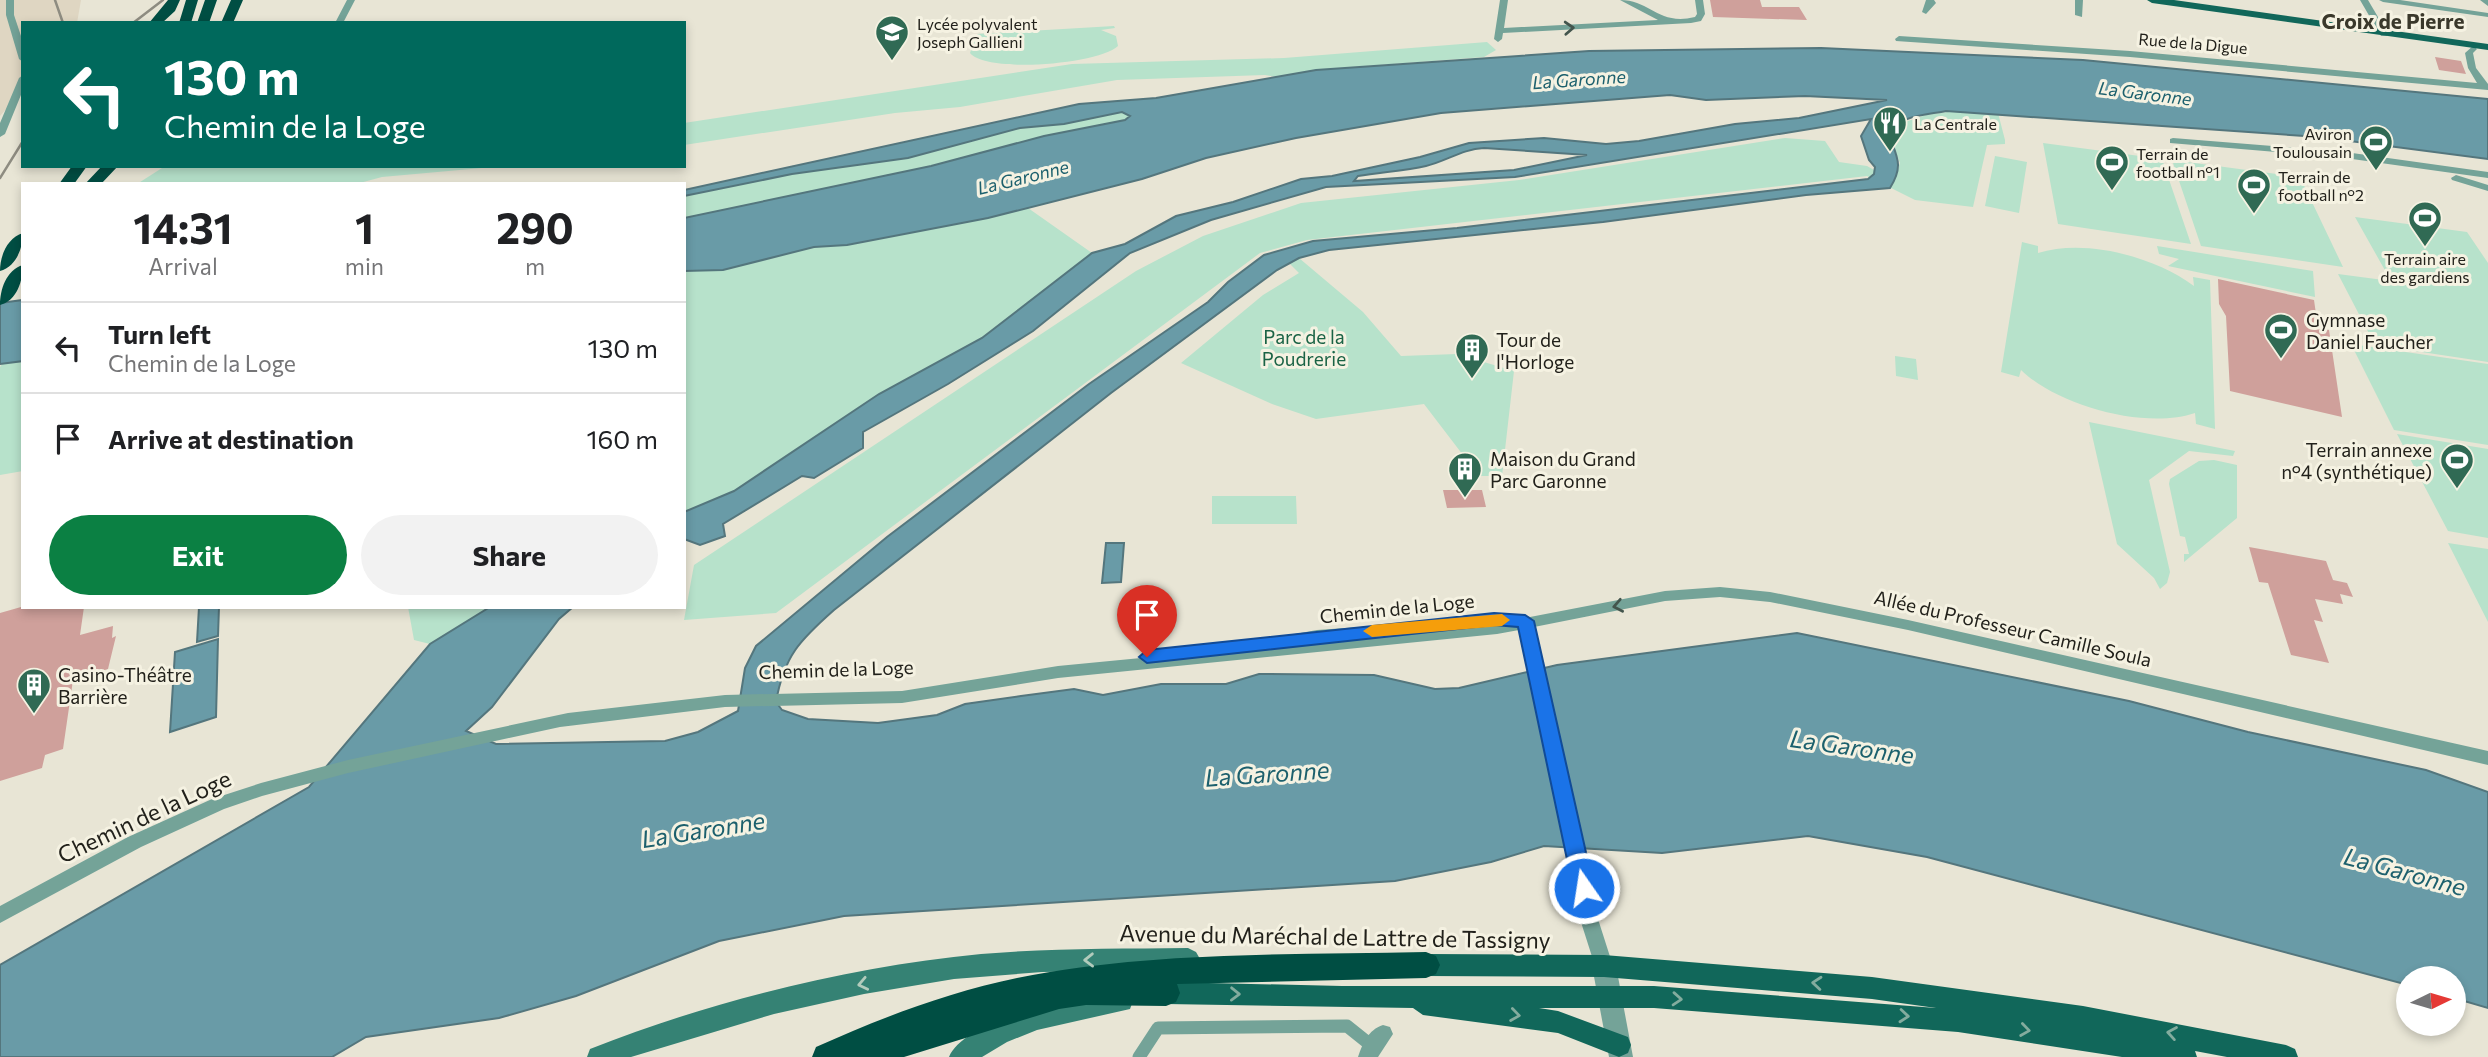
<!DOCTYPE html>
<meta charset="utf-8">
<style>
body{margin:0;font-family:Commissioner,sans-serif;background:#f2f2f2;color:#202124;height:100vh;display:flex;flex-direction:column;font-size:26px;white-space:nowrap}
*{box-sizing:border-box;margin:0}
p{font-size:23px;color:#757577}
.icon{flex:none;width:38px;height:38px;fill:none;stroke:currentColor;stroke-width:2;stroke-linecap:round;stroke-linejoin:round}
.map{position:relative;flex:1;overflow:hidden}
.side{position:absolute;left:21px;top:182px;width:665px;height:427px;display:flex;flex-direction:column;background:#fff;border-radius:0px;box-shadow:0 4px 10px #0003}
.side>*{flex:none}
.banner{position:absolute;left:21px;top:21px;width:665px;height:147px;border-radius:0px;box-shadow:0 4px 10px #0003;background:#00695c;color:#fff;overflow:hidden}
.needle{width:46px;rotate:85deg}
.controls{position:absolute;left:2396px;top:966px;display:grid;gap:14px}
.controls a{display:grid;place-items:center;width:70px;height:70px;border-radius:50%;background:#fff;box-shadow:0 4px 10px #0003;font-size:35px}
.pin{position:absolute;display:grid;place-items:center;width:60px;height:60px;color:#fff;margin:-72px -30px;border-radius:50% 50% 50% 0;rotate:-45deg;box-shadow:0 0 7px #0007}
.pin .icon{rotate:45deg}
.me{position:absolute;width:77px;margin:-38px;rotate:347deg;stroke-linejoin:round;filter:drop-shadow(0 0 5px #0008)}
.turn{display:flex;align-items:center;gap:24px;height:147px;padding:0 28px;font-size:32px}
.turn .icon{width:91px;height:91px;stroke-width:2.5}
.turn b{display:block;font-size:49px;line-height:60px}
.eta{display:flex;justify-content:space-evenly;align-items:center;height:119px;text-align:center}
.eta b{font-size:42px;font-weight:700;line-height:49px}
.action{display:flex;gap:14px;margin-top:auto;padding:14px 28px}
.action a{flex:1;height:80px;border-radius:42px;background:#0b8043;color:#fff;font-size:28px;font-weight:700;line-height:80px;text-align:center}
.action a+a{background:#f2f2f2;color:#202124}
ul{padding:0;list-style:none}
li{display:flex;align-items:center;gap:21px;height:91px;padding:0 28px;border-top:2px solid #e0e0e0}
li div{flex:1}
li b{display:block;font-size:26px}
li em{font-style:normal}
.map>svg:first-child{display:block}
.industrial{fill:#dfd6c2}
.green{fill:#b7e2cb}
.water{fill:#699ba7;stroke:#54767d;stroke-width:2;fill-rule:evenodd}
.building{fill:#cfa09b}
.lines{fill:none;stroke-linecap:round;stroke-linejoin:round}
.pedestrian{stroke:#74a398;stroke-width:13}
.minor{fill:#74a398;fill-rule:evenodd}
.tertiary{fill:#74a398;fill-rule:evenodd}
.secondary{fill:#358274;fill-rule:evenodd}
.primary{fill:#11675a;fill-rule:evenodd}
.motorway{fill:#004e43;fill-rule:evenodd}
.rail{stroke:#8e8c81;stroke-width:2.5}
.oneway{stroke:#43554d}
.oneway2{stroke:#b2cbbc}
.oneway3{stroke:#83ac9e}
.route{fill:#1a73e8;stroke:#114b97;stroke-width:2}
.slow{fill:#f59e0b}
.labels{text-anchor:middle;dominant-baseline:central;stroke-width:6;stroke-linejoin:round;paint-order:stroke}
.far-poi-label{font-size:16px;fill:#22211b;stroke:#f5f2e2;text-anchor:start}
.far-street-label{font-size:16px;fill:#22211b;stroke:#f5f2e2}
.far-water-label{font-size:18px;font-style:italic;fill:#1c606d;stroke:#f5f2e2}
.poi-label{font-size:19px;fill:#22211b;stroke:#f5f2e2;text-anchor:start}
.park-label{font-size:19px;fill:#1a6345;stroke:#f5f2e2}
.street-label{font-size:19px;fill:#22211b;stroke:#f5f2e2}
.far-district-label{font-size:21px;font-weight:bold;fill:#3a382b;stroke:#f5f2e2}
.near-street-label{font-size:23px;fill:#22211b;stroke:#f5f2e2}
.near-water-label{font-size:24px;font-style:italic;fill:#1c606d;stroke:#f5f2e2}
</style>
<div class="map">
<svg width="2488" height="1057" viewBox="0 0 2488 1057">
<rect width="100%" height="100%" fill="#e8e5d5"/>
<path class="industrial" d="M0,0H81L77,23H23V90L0,116Z"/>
<path class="green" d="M1114,26L1115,28L1101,30L1116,36L1118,46C1099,64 988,74 970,53L974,42L984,38L977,37V34Z
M1487,42L1496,50L1484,57L1316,70L1277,77L1265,75L1117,80L960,107L895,113L684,145V123L1072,64L1284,58Z
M1962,110L1998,113L2005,140V144L1987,145L1973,207L1915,200L1867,176L1307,240L1260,253L776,613L684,620L694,565L1136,271L1203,236L1301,203L1519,180L1785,138L1825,141L1839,162L1867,166L1894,181L1900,163L1889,135L1893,126L1926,115Z
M1122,112L1131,116L1125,120L1044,136L931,166L684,218V196L792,174L908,158L1020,128L1064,124Z
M2043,143L2162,159L2191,244L2058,224Z
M1995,156L2027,162L2019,213L1985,206Z
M2172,160L2300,177L2343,267L2201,246Z
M183,166H504L382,177L356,184H137L162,168Z
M1028,208L1092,253L982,338L879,394L734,491L684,512V271C728,272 769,258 811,248C825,244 840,246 854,244C912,233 970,222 1028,208Z
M2355,217L2467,232L2488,263V362L2375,345L2338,274L2391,281Z
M2022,242L2038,246V253C2086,238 2155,257 2194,286L2193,277L2210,280L2215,429L2196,424L2195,413C2146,430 2058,406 2021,370L2019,377L2001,372Z
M2157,246L2313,271L2315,297L2168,266L2179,259L2159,254Z
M1299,258L1363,312L1401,356L1457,354L1514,371L1502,476H1479L1424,404L1316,419L1272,404L1181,363L1263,295L1299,273L1289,263Z
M2351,344L2488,364V445L2394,430Z
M1895,356L1916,359L1918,380L1896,376Z
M23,361V471L0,475V367L3,363Z
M2089,422L2235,451L2233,456L2189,451L2149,480L2170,572L2167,583L2160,589L2154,578L2117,544Z
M2397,434L2488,449V538L2448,531Z
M2214,460L2237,465V518L2184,562V554H2189L2185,537L2180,536L2169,484L2170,479L2199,461Z
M1212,496H1296L1297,524H1212Z
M2448,543L2488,549V622Z
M408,607H490L430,644L414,640Z"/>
<path class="water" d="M1821,48L2083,60L2488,99V159L2319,137L1946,111C1927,115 1897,115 1889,135C1897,157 1904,166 1890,188L1806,195L1603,222L1329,250L1299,258L1277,270L1111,393L834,610C800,640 784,656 776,702L782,710L808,719L878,723L937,715L965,704L1021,696L1074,689L1103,695L1161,684H1226L1259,674L1374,675L1435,689L1459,688L1557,665L1797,633L2129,701L2248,732L2426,770L2488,792V1008L2454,998V978H2408V985L1927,857L1808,836L1662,853L1544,846L1491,862L1395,881L844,916L719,941L576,996L499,1018L366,1037L332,1057H0V965L309,787L430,644L490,607H573L559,619L492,707L466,731L496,744L665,741L698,732L738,711L745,668L756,646L887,537L1089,384L1208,302L1228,282L1264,255L1313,241L1457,228L1868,179L1874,174L1875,167L1869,160L1861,136L1871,119L1515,177L1326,187L1211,220L1130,253L1033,331L948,384L863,432V448L814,478L802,476L723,524L725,536L700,545L684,539V512L734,491L879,394L982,338L1092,253L1125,244L1176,216L1233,202L1301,179L1332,176L1420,157L1469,143L1544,138L1606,144L1639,141L1735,124L1799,118L1887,100L1805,96L1706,100L1670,95L1441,113L1296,138L1206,158L1142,179L988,218L847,245L814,247L723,270L684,271V218L931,166L1044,136L1125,120L1130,116L1122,112L1064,124L1020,128L908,158L792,174L684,196V190L1079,104L1156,98L1316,70L1589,51ZM1484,148L1587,155L1514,170L1354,181L1358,176C1380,172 1404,171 1426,166C1447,161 1462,149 1484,148Z
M23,300V361L0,364V303Z
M1106,543H1124L1121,582L1102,583Z
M199,607H219L218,636L197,642Z
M218,639L216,717L170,732L175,652Z"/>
<path class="building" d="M1710,0H1760L1762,7H1799L1807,20L1713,17Z
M2435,57L2461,61L2466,74L2439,70Z
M2218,279L2314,300L2318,328L2329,330L2342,417L2230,391L2226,316L2219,304Z
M1443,490H1482L1486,507L1447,508Z
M2249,547L2326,561L2333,580L2347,583L2353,597L2340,594L2343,604L2315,599L2323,622L2314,620L2329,663L2291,655L2268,583L2259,582Z
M21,607H84L80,635L113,626L112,638L116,636L108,669L73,680L63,749L45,755L42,768L0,781V613Z"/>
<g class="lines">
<path class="pedestrian" d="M1139,1057L1158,1028L1347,1026L1372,1046"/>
<path class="minor" d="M6,0H14V15L23,42V62L19,59L6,15Z
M347,0H355L343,23H335Z
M1500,0H1508L1504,28L1658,20L1620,0C1651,0 1658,26 1695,17L1697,14L1695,0H1703L1705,14L1701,21L1691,23L1503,33L1502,39L1498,42L1494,39Z
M1926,0H1934L1936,3L1926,14L1922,12Z
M2075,0H2083L2082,17L2075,15Z
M2360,0H2368L2388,34L2387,36H2381Z
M2379,0H2400L2488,13V17L2383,2Z
M2480,0H2488V6Z
M1899,36L2130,51L2477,83L2468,68L2465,53L2473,46L2477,49L2473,53L2476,68L2488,84V90L2130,57L1896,41L1895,39Z
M23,75V90L5,134L0,137V123L19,78Z
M2173,138L2345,152L2488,172V178L2345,158L2170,143V139Z
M2456,175L2488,185V191L2452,180L2451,178Z
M1720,587L1770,592L1908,620L2488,751V765L1908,630L1770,602L1720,597L1665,601L1534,627L1598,919L1613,966L1611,972L1604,975L1597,972L1595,966L1580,919L1519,630L1497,634L1058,678L902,703L725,707L560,727L348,773L262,796L224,809L141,847L0,923V906L128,837L212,799L261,783L348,760L568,713L725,695L902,691L1058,666L1255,647L1257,642L1262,640L1317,630L1388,625L1393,626L1396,630L1394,634C1437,629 1484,628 1525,616L1530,617L1665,591Z
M1383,1025L1390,1027L1393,1034L1378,1057H1358C1363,1043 1368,1030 1383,1025Z"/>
<path class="tertiary" d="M1604,955L1612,958L1616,966L1633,1057H1609L1592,966L1596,958Z"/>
<path class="secondary" d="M1188,948L1196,952L1200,959L1196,966L1188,970L1042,972L954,979L864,994L774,1014L631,1057H587L590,1049C714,1000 849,967 981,954C1050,948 1119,949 1188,948Z
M1121,990L1130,993L1133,1001L1130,1009L1037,1030L1007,1042L982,1057H949C966,1017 1081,997 1121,990Z"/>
<path class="primary" d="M2147,0H2174L2488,44V50L2152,3Z
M1426,954L1604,955L1872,977L2083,1006L2286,1045L2295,1049L2298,1057H2227L2195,1051L2197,1057H2122L1958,1032L1654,1008H1539L1558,1011L1628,1037L1631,1045L1628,1053L1619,1057L1558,1033L1423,1015L1413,1008L1166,1004L1158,1001L1154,993L1158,985L1166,982L1342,986H1654L1936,1008L1872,999L1604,977L1426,976L1418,973L1414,965L1418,957Z"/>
<path class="motorway" d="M168,0H180L175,11L162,23H149Z
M186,0H198L191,23H179Z
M205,0H217L209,23H197Z
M231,0H243L233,23H221Z
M72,166H87L74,184H59Z
M102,166H118L101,184H85Z
M23,233C23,248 16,267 0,271C0,256 7,238 23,233Z
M23,265C23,280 17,301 0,305C0,290 6,270 23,265Z
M1426,952L1436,956L1440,965L1436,974L1426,978L1177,984L1180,993L1176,1002L1166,1006L1086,1005L1059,1009L904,1057H812L816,1047C881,1018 948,992 1017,978C1151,951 1290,955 1426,952Z"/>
<path class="rail" d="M55,0L63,23
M133,23L163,0
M0,178L23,141"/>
</g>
<defs><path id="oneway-chevron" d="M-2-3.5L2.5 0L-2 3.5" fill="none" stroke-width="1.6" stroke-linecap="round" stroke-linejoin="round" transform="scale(1.75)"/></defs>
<g class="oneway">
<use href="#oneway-chevron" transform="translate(1569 28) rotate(-3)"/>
<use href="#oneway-chevron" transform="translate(1618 606) rotate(169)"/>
</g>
<g class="oneway2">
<use href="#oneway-chevron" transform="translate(1089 960) rotate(179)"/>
<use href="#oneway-chevron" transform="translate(863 984) rotate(168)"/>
</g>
<g class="oneway3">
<use href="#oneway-chevron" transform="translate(1817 983) rotate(-175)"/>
<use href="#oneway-chevron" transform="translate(1235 994) rotate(1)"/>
<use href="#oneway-chevron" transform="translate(1677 999) rotate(4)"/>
<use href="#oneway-chevron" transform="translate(1515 1015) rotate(8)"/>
<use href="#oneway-chevron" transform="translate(1904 1016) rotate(5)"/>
<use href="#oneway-chevron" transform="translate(2025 1030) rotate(8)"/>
<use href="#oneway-chevron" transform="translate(2172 1033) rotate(-170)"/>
</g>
<path class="route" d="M1494,613L1525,615L1534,621L1594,888L1591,894L1584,896L1576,894L1573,888L1518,627L1494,625L1147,663L1139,657L1147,650Z"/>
<path class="slow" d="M1502,614L1510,620L1502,626L1372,637L1363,631L1372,625Z"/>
<defs>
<g id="school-pin" transform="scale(1.75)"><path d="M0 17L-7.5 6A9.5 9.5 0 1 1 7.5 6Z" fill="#306a54" stroke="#f5f2e2"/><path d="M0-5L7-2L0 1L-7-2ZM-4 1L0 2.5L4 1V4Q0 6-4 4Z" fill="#fff"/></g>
<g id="restaurant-pin" transform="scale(1.75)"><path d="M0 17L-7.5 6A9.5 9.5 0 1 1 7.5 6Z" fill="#306a54" stroke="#f5f2e2"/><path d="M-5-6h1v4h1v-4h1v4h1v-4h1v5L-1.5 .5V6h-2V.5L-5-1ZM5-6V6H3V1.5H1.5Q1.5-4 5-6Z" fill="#fff"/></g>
<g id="stadium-pin" transform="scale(1.75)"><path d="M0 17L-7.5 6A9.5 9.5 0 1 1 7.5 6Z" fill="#306a54" stroke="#f5f2e2"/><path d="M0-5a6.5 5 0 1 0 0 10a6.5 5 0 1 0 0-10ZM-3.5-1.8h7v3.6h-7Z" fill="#fff"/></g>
<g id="building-pin" transform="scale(1.75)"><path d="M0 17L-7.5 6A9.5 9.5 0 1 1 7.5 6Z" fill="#306a54" stroke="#f5f2e2"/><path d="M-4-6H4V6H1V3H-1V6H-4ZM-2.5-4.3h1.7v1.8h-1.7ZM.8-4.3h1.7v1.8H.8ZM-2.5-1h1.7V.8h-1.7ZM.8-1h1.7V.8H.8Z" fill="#fff"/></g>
</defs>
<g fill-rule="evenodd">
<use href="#school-pin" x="892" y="32"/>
<use href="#restaurant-pin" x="1890" y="123"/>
<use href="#stadium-pin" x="2376" y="142"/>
<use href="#stadium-pin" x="2112" y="162"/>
<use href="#stadium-pin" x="2254" y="185"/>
<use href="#stadium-pin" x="2425" y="218"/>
<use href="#stadium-pin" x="2281" y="330"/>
<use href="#building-pin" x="1472" y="350"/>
<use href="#stadium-pin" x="2457" y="460"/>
<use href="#building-pin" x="1465" y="469"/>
<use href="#building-pin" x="34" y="685"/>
</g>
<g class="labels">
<g class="far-poi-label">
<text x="917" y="23">Lycée polyvalent<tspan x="917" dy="18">Joseph Gallieni</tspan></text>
<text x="1914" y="123">La Centrale</text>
<text x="2352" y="133" text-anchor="end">Aviron<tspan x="2352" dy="18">Toulousain</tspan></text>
<text x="2136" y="153">Terrain de<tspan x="2136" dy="18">football n°1</tspan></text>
<text x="2278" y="176">Terrain de<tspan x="2278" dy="18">football n°2</tspan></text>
<text x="2425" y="258" text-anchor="middle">Terrain aire<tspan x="2425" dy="18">des gardiens</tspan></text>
</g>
<g class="far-street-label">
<text transform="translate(2193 43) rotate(5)">Rue de la Digue</text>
</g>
<g class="far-water-label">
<text transform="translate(1579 79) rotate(-4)">La Garonne</text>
<text transform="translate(2145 93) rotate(7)">La Garonne</text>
<text transform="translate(1023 177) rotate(-14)">La Garonne</text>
</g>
<g class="poi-label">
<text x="2306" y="319">Gymnase<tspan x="2306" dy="22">Daniel Faucher</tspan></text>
<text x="1496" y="339">Tour de<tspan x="1496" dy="22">l'Horloge</tspan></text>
<text x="2432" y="449" text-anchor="end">Terrain annexe<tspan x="2432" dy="22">n°4 (synthétique)</tspan></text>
<text x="1490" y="458">Maison du Grand<tspan x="1490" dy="22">Parc Garonne</tspan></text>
<text x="58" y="674">Casino-Théâtre<tspan x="58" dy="22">Barrière</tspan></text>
</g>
<g class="park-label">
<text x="1304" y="336">Parc de la<tspan x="1304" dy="22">Poudrerie</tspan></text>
</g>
<g class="street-label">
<text transform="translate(1397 608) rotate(-6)">Chemin de la Loge</text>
<text transform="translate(2013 628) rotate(13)">Allée du Professeur Camille Soula</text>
<text transform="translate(836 669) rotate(-2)">Chemin de la Loge</text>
</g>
<g class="far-district-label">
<text x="2393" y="20">Croix de Pierre</text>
</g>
<g class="near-street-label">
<text transform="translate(144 816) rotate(-25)">Chemin de la Loge</text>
<text transform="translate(1335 936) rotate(1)">Avenue du Maréchal de Lattre de Tassigny</text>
</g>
<g class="near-water-label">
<text transform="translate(1852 746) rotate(8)">La Garonne</text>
<text transform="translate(1267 773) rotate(-4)">La Garonne</text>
<text transform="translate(703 829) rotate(-9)">La Garonne</text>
<text transform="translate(2405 871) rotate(15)">La Garonne</text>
</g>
</g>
</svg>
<div class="controls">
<a><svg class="needle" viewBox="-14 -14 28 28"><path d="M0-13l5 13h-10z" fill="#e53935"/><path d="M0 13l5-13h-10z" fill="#757577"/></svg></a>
</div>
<div class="pin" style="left:1147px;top:657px;background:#d93025"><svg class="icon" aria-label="arrive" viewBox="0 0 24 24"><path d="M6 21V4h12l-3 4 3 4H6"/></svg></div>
<svg class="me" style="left:1584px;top:888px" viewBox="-20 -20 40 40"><circle r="17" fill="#1a73e8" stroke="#fff" stroke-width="3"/><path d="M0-11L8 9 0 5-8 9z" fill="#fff"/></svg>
<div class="banner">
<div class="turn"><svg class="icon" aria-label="left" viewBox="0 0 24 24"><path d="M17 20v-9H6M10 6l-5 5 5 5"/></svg><div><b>130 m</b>Chemin de la Loge</div></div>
</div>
<section class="side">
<div class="eta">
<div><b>14:31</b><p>Arrival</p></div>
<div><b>1</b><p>min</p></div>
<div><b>290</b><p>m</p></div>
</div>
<ul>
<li><svg class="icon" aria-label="left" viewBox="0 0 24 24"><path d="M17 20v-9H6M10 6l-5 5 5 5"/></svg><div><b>Turn left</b><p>Chemin de la Loge</p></div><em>130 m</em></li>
<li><svg class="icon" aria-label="arrive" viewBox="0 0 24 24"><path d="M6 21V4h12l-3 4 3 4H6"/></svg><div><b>Arrive at destination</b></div><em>160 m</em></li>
</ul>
<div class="action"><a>Exit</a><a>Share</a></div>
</section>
</div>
